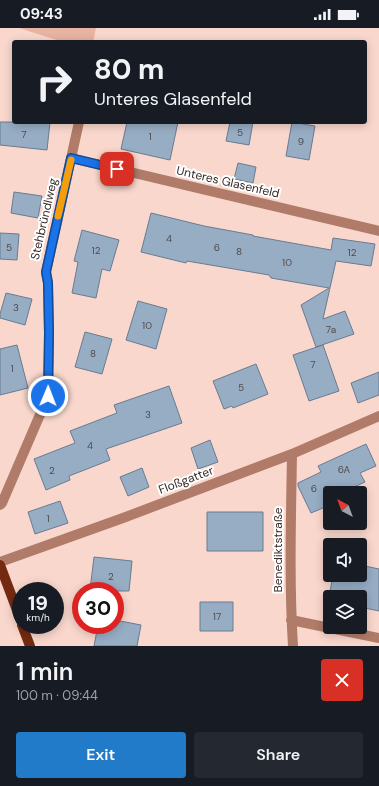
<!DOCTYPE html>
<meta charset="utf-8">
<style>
body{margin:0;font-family:"DM Sans",sans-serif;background:#242831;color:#f1f3f6;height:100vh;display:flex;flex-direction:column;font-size:15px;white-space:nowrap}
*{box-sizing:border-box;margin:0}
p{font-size:13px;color:#9ea1a6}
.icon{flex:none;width:22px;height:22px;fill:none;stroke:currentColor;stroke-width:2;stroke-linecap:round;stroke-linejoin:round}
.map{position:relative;height:618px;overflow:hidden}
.panel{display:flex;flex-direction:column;background:#171b24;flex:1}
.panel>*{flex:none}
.guide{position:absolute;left:12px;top:12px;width:355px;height:84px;border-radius:4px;box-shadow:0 2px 10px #0003;background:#171b24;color:#f1f3f6;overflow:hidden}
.needle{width:26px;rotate:319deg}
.controls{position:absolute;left:323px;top:458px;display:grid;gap:8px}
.controls a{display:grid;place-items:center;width:44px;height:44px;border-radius:4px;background:#171b24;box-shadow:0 2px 10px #0003;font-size:20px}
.speed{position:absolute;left:12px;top:554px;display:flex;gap:8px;font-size:20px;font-weight:700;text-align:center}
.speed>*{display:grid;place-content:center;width:52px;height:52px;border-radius:50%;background:#171b24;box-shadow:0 2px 10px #0003;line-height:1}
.speed small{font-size:10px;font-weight:400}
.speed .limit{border:6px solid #d22;background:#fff;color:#111}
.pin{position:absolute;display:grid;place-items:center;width:34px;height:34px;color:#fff;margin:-17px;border-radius:8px;box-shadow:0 2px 6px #0006}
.me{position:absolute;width:44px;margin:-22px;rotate:1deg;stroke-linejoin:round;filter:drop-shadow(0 0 3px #0008)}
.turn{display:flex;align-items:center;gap:14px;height:84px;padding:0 16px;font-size:18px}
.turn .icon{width:52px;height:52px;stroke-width:2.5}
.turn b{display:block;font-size:28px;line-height:34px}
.round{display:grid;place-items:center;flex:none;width:42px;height:42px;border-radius:4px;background:#242831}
.summary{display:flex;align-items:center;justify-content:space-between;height:68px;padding:0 16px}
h1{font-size:24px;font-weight:600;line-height:30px}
.cta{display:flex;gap:8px;margin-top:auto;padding:8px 16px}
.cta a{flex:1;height:46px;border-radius:4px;background:#227bc8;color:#fff;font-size:16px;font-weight:600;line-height:46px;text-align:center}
.cta a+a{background:#242831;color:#f1f3f6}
.status{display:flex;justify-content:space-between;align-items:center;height:28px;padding:0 20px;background:#171b24;direction:ltr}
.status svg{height:11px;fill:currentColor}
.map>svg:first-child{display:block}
.green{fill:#e7b3a2}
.building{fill:#97adc4;stroke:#687c91}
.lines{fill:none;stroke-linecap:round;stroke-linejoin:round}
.minor{stroke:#b07b69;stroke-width:10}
.major{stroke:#742a10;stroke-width:10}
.route-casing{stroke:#114b97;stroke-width:10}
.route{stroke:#1a73e8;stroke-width:7}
.slow{stroke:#f59e0b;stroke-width:7}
.labels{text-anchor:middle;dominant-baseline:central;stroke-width:4;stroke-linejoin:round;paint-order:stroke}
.number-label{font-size:10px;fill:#504c4e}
.street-label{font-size:12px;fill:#382b27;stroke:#fff}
</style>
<div class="status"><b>09:43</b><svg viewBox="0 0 49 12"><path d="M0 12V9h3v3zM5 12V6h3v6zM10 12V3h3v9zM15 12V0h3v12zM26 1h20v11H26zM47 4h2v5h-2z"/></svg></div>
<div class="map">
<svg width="379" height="618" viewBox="0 0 379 618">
<rect width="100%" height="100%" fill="#f9d7cc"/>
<path class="green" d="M19,0H96L93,14H63Z"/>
<path class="building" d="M0,94H50L47,122L0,117Z
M127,94H178L170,132L121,121Z
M230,94H253L249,117L226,113Z
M292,94L315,98L309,132L286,128Z
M238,135L256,139L253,155L234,151Z
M14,164L42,168L38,190L11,185Z
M151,185L204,198L253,207V208L331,222L333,210L375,216L371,238L336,233L323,291L345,283L354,306L316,319L301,277L329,260L271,250L269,247L187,233L186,235L141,224Z
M82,202L119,212L110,243L102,241L96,270L72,265L78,234L74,233Z
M0,205L19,206L17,232L0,231Z
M6,265L32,271L25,297L0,290V286Z
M138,273L167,281L156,321L126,312Z
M85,304L112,311L102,346L75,339Z
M17,317L28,360L0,367V321Z
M323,317L339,363L309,373L293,327Z
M256,336L268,366L233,380L232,378L224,381L213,353Z
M379,344V367L358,375L351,355Z
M169,358L182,395L106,421L110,432L69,448L70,452L46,462L34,431L75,415L70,403L117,385L114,377Z
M210,412L218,434L198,441L191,420Z
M366,416L376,438L360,445L365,454L341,465H330V477L311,485L298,458V455L321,444L318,438Z
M142,440L149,459L128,468L120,449Z
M60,473L68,495L35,506L28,484Z
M207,484H263V523H207Z
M94,529L132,533L129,563H101L90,562Z
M360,537L379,541V583L360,579V569H329L333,547H360Z
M200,574H233V603H200Z
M115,592L141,597L137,618H94L98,597H115Z"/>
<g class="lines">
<path class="minor" d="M71,130L379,203
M292,426C291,490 289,554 293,618
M0,477L2,475L48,368L49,305L48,255L46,244L79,94
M0,534L123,490L292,426L379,388
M291,592L379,610"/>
<path class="major" d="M0,537L21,593
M22,597L30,618"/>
</g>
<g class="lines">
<g class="route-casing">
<path id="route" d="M48,368L49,305L48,255L46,244L71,130L117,141"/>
</g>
<use href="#route" class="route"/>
<path class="slow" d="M58,188L71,132"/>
</g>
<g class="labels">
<g class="number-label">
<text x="240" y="104">5</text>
<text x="24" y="106">7</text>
<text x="150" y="108">1</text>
<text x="301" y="113">9</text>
<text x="169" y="210">4</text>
<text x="9" y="219">5</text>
<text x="217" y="219">6</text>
<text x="96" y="222">12</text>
<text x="239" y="223">8</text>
<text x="352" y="224">12</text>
<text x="287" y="234">10</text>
<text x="16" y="279">3</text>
<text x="147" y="297">10</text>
<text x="331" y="301">7a</text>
<text x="93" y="325">8</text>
<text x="313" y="336">7</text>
<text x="12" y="340">1</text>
<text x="241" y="359">5</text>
<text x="148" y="386">3</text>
<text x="90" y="417">4</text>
<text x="344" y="441">6A</text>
<text x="52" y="442">2</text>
<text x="314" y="460">6</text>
<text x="48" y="490">1</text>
<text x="111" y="548">2</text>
<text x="217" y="588">17</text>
</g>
<g class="street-label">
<text transform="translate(228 154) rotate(13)">Unteres Glasenfeld</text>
<text transform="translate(44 191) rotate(-77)">Stehbründlweg</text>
<text transform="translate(186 452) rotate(-21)">Floßgatter</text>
<text transform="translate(278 522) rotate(-90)">Benediktstraße</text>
</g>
</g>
</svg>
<div class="controls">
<a><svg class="needle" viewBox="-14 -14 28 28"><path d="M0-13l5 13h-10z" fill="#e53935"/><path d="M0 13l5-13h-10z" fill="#9ea1a6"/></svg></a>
<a><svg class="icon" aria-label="sound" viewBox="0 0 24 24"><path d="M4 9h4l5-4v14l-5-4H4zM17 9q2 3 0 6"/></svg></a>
<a><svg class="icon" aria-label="layers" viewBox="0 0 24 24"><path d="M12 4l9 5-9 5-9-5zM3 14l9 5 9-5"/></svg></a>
</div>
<div class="speed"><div>19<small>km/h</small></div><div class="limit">30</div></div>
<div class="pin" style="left:117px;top:141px;background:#d93025"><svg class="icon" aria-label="arrive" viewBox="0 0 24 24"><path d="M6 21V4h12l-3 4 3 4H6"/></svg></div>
<svg class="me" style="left:48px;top:368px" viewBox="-20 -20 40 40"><circle r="17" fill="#1a73e8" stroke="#fff" stroke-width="3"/><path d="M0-11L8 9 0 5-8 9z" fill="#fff"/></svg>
<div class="guide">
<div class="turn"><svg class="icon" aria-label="right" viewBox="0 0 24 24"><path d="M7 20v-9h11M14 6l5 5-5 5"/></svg><div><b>80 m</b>Unteres Glasenfeld</div></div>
</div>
</div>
<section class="panel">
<div class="summary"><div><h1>1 min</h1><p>100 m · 09:44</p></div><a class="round" style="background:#d93025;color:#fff"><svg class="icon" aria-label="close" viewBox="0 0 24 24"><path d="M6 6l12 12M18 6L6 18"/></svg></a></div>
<div class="cta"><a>Exit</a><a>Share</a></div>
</section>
